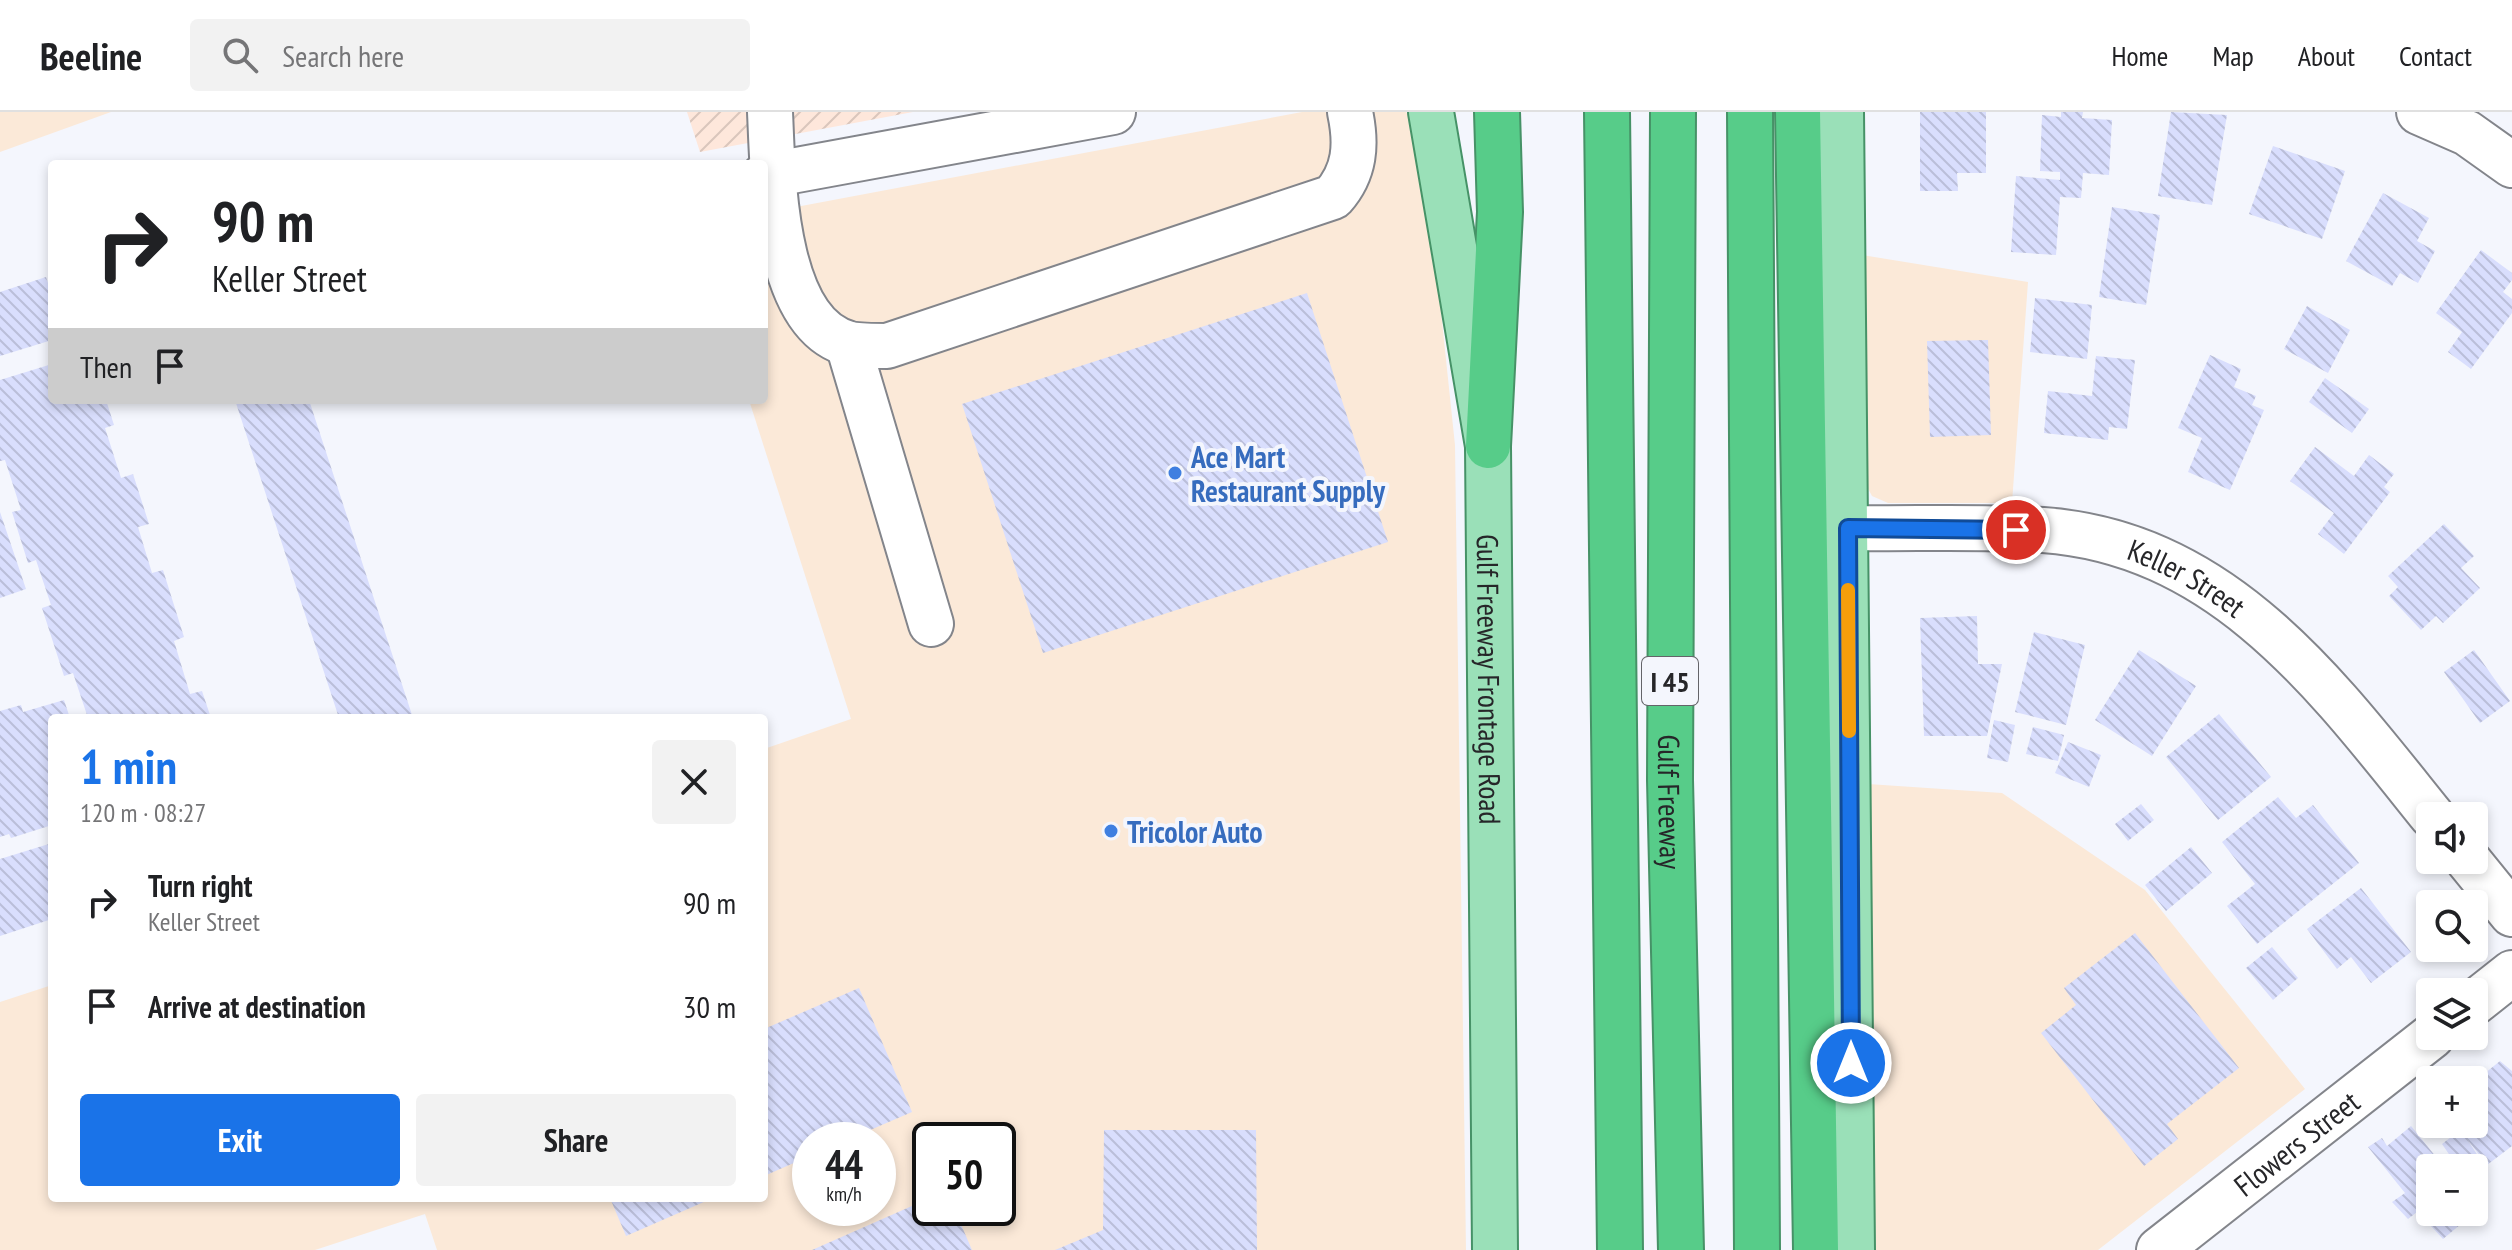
<!DOCTYPE html>
<meta charset="utf-8">
<style>
body{margin:0;font-family:"PT Sans Narrow",sans-serif;background:#f2f2f2;color:#202124;height:100vh;display:flex;flex-direction:column;font-size:30px;white-space:nowrap}
*{box-sizing:border-box;margin:0}
p{font-size:26px;color:#757577}
.icon{flex:none;width:44px;height:44px;fill:none;stroke:currentColor;stroke-width:2;stroke-linecap:round;stroke-linejoin:round}
.map{position:relative;flex:1;overflow:hidden}
.panel{position:absolute;left:48px;top:602px;width:720px;height:488px;display:flex;flex-direction:column;background:#fff;border-radius:8px;box-shadow:0 4px 12px #0003}
.panel>*{flex:none}
.banner{position:absolute;left:48px;top:48px;width:720px;height:244px;border-radius:8px;box-shadow:0 4px 12px #0003;background:#fff;color:#202124;overflow:hidden}
.tools{position:absolute;left:2416px;top:690px;display:grid;gap:16px}
.tools a{display:grid;place-items:center;width:72px;height:72px;border-radius:8px;background:#fff;box-shadow:0 4px 12px #0003;font-size:40px}
.speed{position:absolute;left:792px;top:1010px;display:flex;gap:16px;font-size:40px;font-weight:700;text-align:center}
.speed>*{display:grid;place-content:center;width:104px;height:104px;border-radius:50%;background:#fff;box-shadow:0 4px 12px #0003;line-height:1}
.speed small{font-size:20px;font-weight:400}
.speed .limit{border:4px solid #111;border-radius:12px;background:#fff;color:#111}
.pin{position:absolute;display:grid;place-items:center;width:68px;height:68px;color:#fff;margin:-34px;border:4px solid #fff;border-radius:50%;box-shadow:0 2px 8px #0007}
.me{position:absolute;width:88px;margin:-44px;rotate:0deg;stroke-linejoin:round;filter:drop-shadow(0 0 6px #0008)}
.turn{display:flex;align-items:center;gap:28px;height:168px;padding:0 32px;font-size:36px}
.turn .icon{width:104px;height:104px;stroke-width:2.5}
.turn b{display:block;font-size:56px;line-height:68px}
.then{display:flex;align-items:center;height:76px;padding:0 32px;background:#0003;gap:16px;font-size:30px}
.round{display:grid;place-items:center;flex:none;width:84px;height:84px;border-radius:8px;background:#f2f2f2}
.head{display:flex;align-items:center;justify-content:space-between;height:136px;padding:0 32px}
h1{font-size:48px;font-weight:800;line-height:60px;color:#1a73e8}
.cta{display:flex;gap:16px;margin-top:auto;padding:16px 32px}
.cta a{flex:1;height:92px;border-radius:8px;background:#1a73e8;color:#fff;font-size:32px;font-weight:800;line-height:92px;text-align:center}
.cta a+a{background:#f2f2f2;color:#202124}
ul{padding:0;list-style:none}
li{display:flex;align-items:center;gap:24px;height:104px;padding:0 32px}
li div{flex:1}
li b{display:block;font-size:30px}
li em{font-style:normal}
header{display:flex;align-items:center;gap:48px;box-sizing:border-box;height:112px;padding:0 40px;background:#fff;border-bottom:2px solid #e0e0e0}
header strong{font-size:38px}
nav{display:flex;gap:44px;margin-inline-start:auto;font-size:28px}
.search{width:560px;height:72px;background:#f2f2f2;display:flex;align-items:center;gap:20px;box-sizing:border-box;padding:0 28px;border-radius:8px;color:#757577;font-size:30px}
.map>svg:first-child{display:block}
.commercial{fill:#fbe9d8;fill-rule:evenodd}
.industrial{fill:url(#industrial-furrows)}
.building{fill:url(#building-back-hatch)}
.lines{fill:none;stroke-linecap:round;stroke-linejoin:round}
.minor-casing{stroke:#83858b;stroke-width:48}
.major-casing{stroke:#469267;stroke-width:48}
.highway-casing{stroke:#469267;stroke-width:48}
.minor{stroke:#fff;stroke-width:44}
.major{stroke:#9ae0b8;stroke-width:44}
.highway{stroke:#57cc89;stroke-width:44}
.route-casing{stroke:#114b97;stroke-width:20}
.route{stroke:#1a73e8;stroke-width:14}
.slow{stroke:#f59e0b;stroke-width:14}
.shop-dot{fill:#3f7fe0;stroke:#f4f6fd;stroke-width:3}
.labels{text-anchor:middle;dominant-baseline:central;stroke-width:8;stroke-linejoin:round;paint-order:stroke}
.shield{fill:#f4f6fd;stroke:#646469;stroke-width:2}
.shield-label{font-size:28px;font-weight:bold;fill:#262629}
.shop-label{font-size:30px;font-weight:bold;fill:#366cbe;stroke:#f4f6fd;text-anchor:start}
.street-label{font-size:30px;fill:#262629;stroke:#f4f6fd}
</style>
<header>
<strong>Beeline</strong>
<div class="search"><svg class="icon" aria-label="search" viewBox="0 0 24 24"><circle cx="10" cy="10" r="6"/><path d="M15 15l6 6"/></svg>Search here</div>
<nav><a>Home</a><a>Map</a><a>About</a><a>Contact</a></nav>
</header>
<div class="map">
<svg width="2512" height="1138" viewBox="0 0 2512 1138">
<defs>
<pattern id="industrial-furrows" width="10" height="10" patternUnits="userSpaceOnUse" patternTransform="scale(2)"><rect width="10" height="10" fill="#fee7db"/><path d="M-1 1l2-2M0 10L10 0M9 11l2-2" fill="none" stroke="#dac6bc"/></pattern>
<pattern id="building-back-hatch" width="6" height="6" patternUnits="userSpaceOnUse" patternTransform="scale(2)"><rect width="6" height="6" fill="#d9defd"/><path d="M-1 5l2 2M0 0l6 6M5-1l2 2" fill="none" stroke="#babed9"/></pattern>
</defs>
<rect width="100%" height="100%" fill="#f4f6fd"/>
<path class="commercial" d="M0,0H111L0,40Z
M1302,0H1406L1414,8L1423,29L1455,333L1466,1138H437L425,1102L315,1138H0V890L52,873V1086H764V637L851,607L749,288H764V101ZM810,1028H878V1096H810ZM930,1028H998V1096H930Z
M1862,143L2028,170L2012,391H1888L1872,384L1864,369Z
M1868,672L2002,681L2145,778L2305,977L2098,1138H1874Z"/>
<path class="industrial" d="M687,0H913L700,40Z"/>
<path class="building" d="M1920,0H1986V61H1957L1958,79H1920Z
M2061,0H2083L2082,6L2112,8L2109,63L2083,61L2081,86L2060,85L2056,143L2011,140L2016,64L2060,68V60L2040,59L2042,3L2061,5Z
M2171,0L2227,3L2212,93L2158,84Z
M2273,34L2345,59L2322,127L2249,102Z
M2383,81L2429,106L2417,129L2435,139L2418,171L2400,161L2392,174L2346,149Z
M2112,95L2160,103L2146,193L2099,185Z
M2481,138L2512,161V168L2503,180L2512,187V201L2471,257L2448,240L2462,220L2436,201Z
M46,165L52,183V228L0,244V180Z
M1307,181L1388,430L1043,541L962,292Z
M2035,186L2092,193L2087,247L2030,240Z
M2307,194L2350,218L2328,261L2284,237Z
M1988,228L1991,323L1930,325L1927,229Z
M2210,243L2241,257L2234,275L2256,284L2252,293L2264,298L2230,378L2188,360L2202,326L2178,316Z
M2096,244L2135,248L2127,317L2109,315L2108,328L2044,321L2048,279L2092,284Z
M52,252V288H106L114,313L105,316L121,366L133,362L149,412L138,415L152,461L163,458L184,525L174,529L190,582L202,579L211,606H88L73,561L64,564L42,496L51,493L36,448L28,451L12,400L21,398L5,348L0,349V268Z
M2325,266L2369,297L2352,321L2309,290Z
M235,288H309L413,606H339Z
M2315,335L2354,364L2369,343L2394,362L2384,375L2390,380L2344,442L2318,422L2334,401L2290,369Z
M0,400L26,477L0,486Z
M2444,412L2474,444L2461,456L2480,476L2443,511L2436,504L2421,518L2389,484L2398,475L2388,464Z
M1977,504L1978,552H2002L1987,624H1924L1920,506Z
M2034,520L2085,533L2066,613L2015,600Z
M2139,538L2196,574L2152,644L2095,608Z
M2474,538L2510,589L2480,611L2444,560Z
M64,588L70,606H52V713L11,726L9,722L0,725V599L21,593L23,600Z
M2219,602L2271,665L2218,708L2166,645Z
M1994,608L2015,613L2008,650L1987,646Z
M2033,615L2064,623L2058,649L2026,642Z
M2068,630L2101,643L2089,675L2055,661Z
M2278,685L2296,706L2313,693L2359,751L2257,832L2227,794L2255,772L2222,730Z
M2141,692L2154,708L2128,729L2115,712Z
M52,731V807L0,824V747Z
M2191,735L2212,761L2166,799L2145,773Z
M2361,776L2411,840L2371,871L2351,845L2337,857L2307,817Z
M2135,821L2239,956L2167,1012L2178,1027L2144,1054L2041,921L2076,893L2064,876Z
M2272,835L2298,866L2273,888L2246,856Z
M859,876L912,1000L847,1028H810V1044L764,1064V917Z
M2500,949L2512,959V1034L2487,1053L2467,1027L2486,1056L2474,1065V1056H2448L2455,1051L2442,1032L2460,1018L2455,1012H2474V970Z
M2411,1014L2445,1056H2430V1098L2421,1105L2417,1100L2408,1107L2392,1090L2405,1081L2368,1035L2382,1026L2387,1034Z
M1104,1018H1256L1257,1138H1055L1103,1118Z
M610,1086H713L626,1124Z
M930,1086V1096H954L972,1138H812Z
M2447,1100L2473,1102L2443,1127L2430,1113Z"/>
<g class="lines">
<g class="minor-casing">
<g id="minor">
<path d="M770,0C773,62 773,213 850,232C861,234 875,234 887,234L1333,85C1355,60 1357,33 1350,0"/>
<path d="M2419,0L2467,21L2512,53"/>
<path d="M764,64L1113,0"/>
<path d="M848,232L931,512"/>
<path id="s1" d="M1848,416C1912,417 1978,414 2043,418C2224,431 2328,575 2432,704"/>
<path d="M2468,748L2512,802"/>
<path d="M2474,891L2512,861"/>
<path id="s2" d="M2159,1138L2432,924"/>
</g>
</g>
<g class="major-casing">
<g id="major">
<path id="s3" d="M1431,0L1488,334L1495,1138"/>
<path d="M1841,0L1852,1138"/>
</g>
</g>
<g class="highway-casing">
<g id="highway">
<path d="M1607,0L1620,1138"/>
<path id="s4" d="M1673,0L1670,668L1681,1138"/>
<path d="M1750,0L1757,1138"/>
<path d="M1798,0L1816,1138"/>
<path d="M1488,334L1500,100L1497,0"/>
</g>
</g>
<use href="#minor" class="minor"/>
<use href="#major" class="major"/>
<use href="#highway" class="highway"/>
</g>
<g class="lines">
<g class="route-casing">
<path id="route" d="M1851,951L1848,416L2016,418"/>
</g>
<use href="#route" class="route"/>
<path class="slow" d="M1848,478L1849,619"/>
</g>
<g class="shop-dot">
<circle cx="1175" cy="361" r="8"/>
<circle cx="1111" cy="719" r="8"/>
</g>
<g class="labels">
<rect class="shield" x="1642" y="545" width="56" height="48" rx="6"/>
<g class="shield-label">
<text x="1670" y="569">I 45</text>
</g>
<g class="shop-label">
<text x="1191" y="344">Ace Mart<tspan x="1191" dy="34">Restaurant Supply</tspan></text>
<text x="1127" y="719">Tricolor Auto</text>
</g>
<g class="street-label">
<text stroke="none"><textPath href="#s1" startOffset="348">Keller Street</textPath></text>
<text stroke="none"><textPath href="#s3" startOffset="572">Gulf Freeway Frontage Road</textPath></text>
<text stroke="none"><textPath href="#s4" startOffset="690">Gulf Freeway</textPath></text>
<text stroke="none"><textPath href="#s2" startOffset="174">Flowers Street</textPath></text>
</g>
</g>
</svg>
<div class="tools">
<a><svg class="icon" aria-label="sound" viewBox="0 0 24 24"><path d="M4 9h4l5-4v14l-5-4H4zM17 9q2 3 0 6"/></svg></a>
<a><svg class="icon" aria-label="search" viewBox="0 0 24 24"><circle cx="10" cy="10" r="6"/><path d="M15 15l6 6"/></svg></a>
<a><svg class="icon" aria-label="layers" viewBox="0 0 24 24"><path d="M12 4l9 5-9 5-9-5zM3 14l9 5 9-5"/></svg></a>
<a>+</a>
<a>−</a>
</div>
<div class="speed"><div>44<small>km/h</small></div><div class="limit">50</div></div>
<div class="pin" style="left:2016px;top:418px;background:#d93025"><svg class="icon" aria-label="arrive" viewBox="0 0 24 24"><path d="M6 21V4h12l-3 4 3 4H6"/></svg></div>
<svg class="me" style="left:1851px;top:951px" viewBox="-20 -20 40 40"><circle r="17" fill="#1a73e8" stroke="#fff" stroke-width="3"/><path d="M0-11L8 9 0 5-8 9z" fill="#fff"/></svg>
<div class="banner">
<div class="turn"><svg class="icon" aria-label="right" viewBox="0 0 24 24"><path d="M7 20v-9h11M14 6l5 5-5 5"/></svg><div><b>90 m</b>Keller Street</div></div>
<div class="then">Then<svg class="icon" aria-label="arrive" viewBox="0 0 24 24"><path d="M6 21V4h12l-3 4 3 4H6"/></svg></div>
</div>
<section class="panel">
<div class="head"><div><h1>1 min</h1><p>120 m · 08:27</p></div><a class="round"><svg class="icon" aria-label="close" viewBox="0 0 24 24"><path d="M6 6l12 12M18 6L6 18"/></svg></a></div>
<ul>
<li><svg class="icon" aria-label="right" viewBox="0 0 24 24"><path d="M7 20v-9h11M14 6l5 5-5 5"/></svg><div><b>Turn right</b><p>Keller Street</p></div><em>90 m</em></li>
<li><svg class="icon" aria-label="arrive" viewBox="0 0 24 24"><path d="M6 21V4h12l-3 4 3 4H6"/></svg><div><b>Arrive at destination</b></div><em>30 m</em></li>
</ul>
<div class="cta"><a>Exit</a><a>Share</a></div>
</section>
</div>
